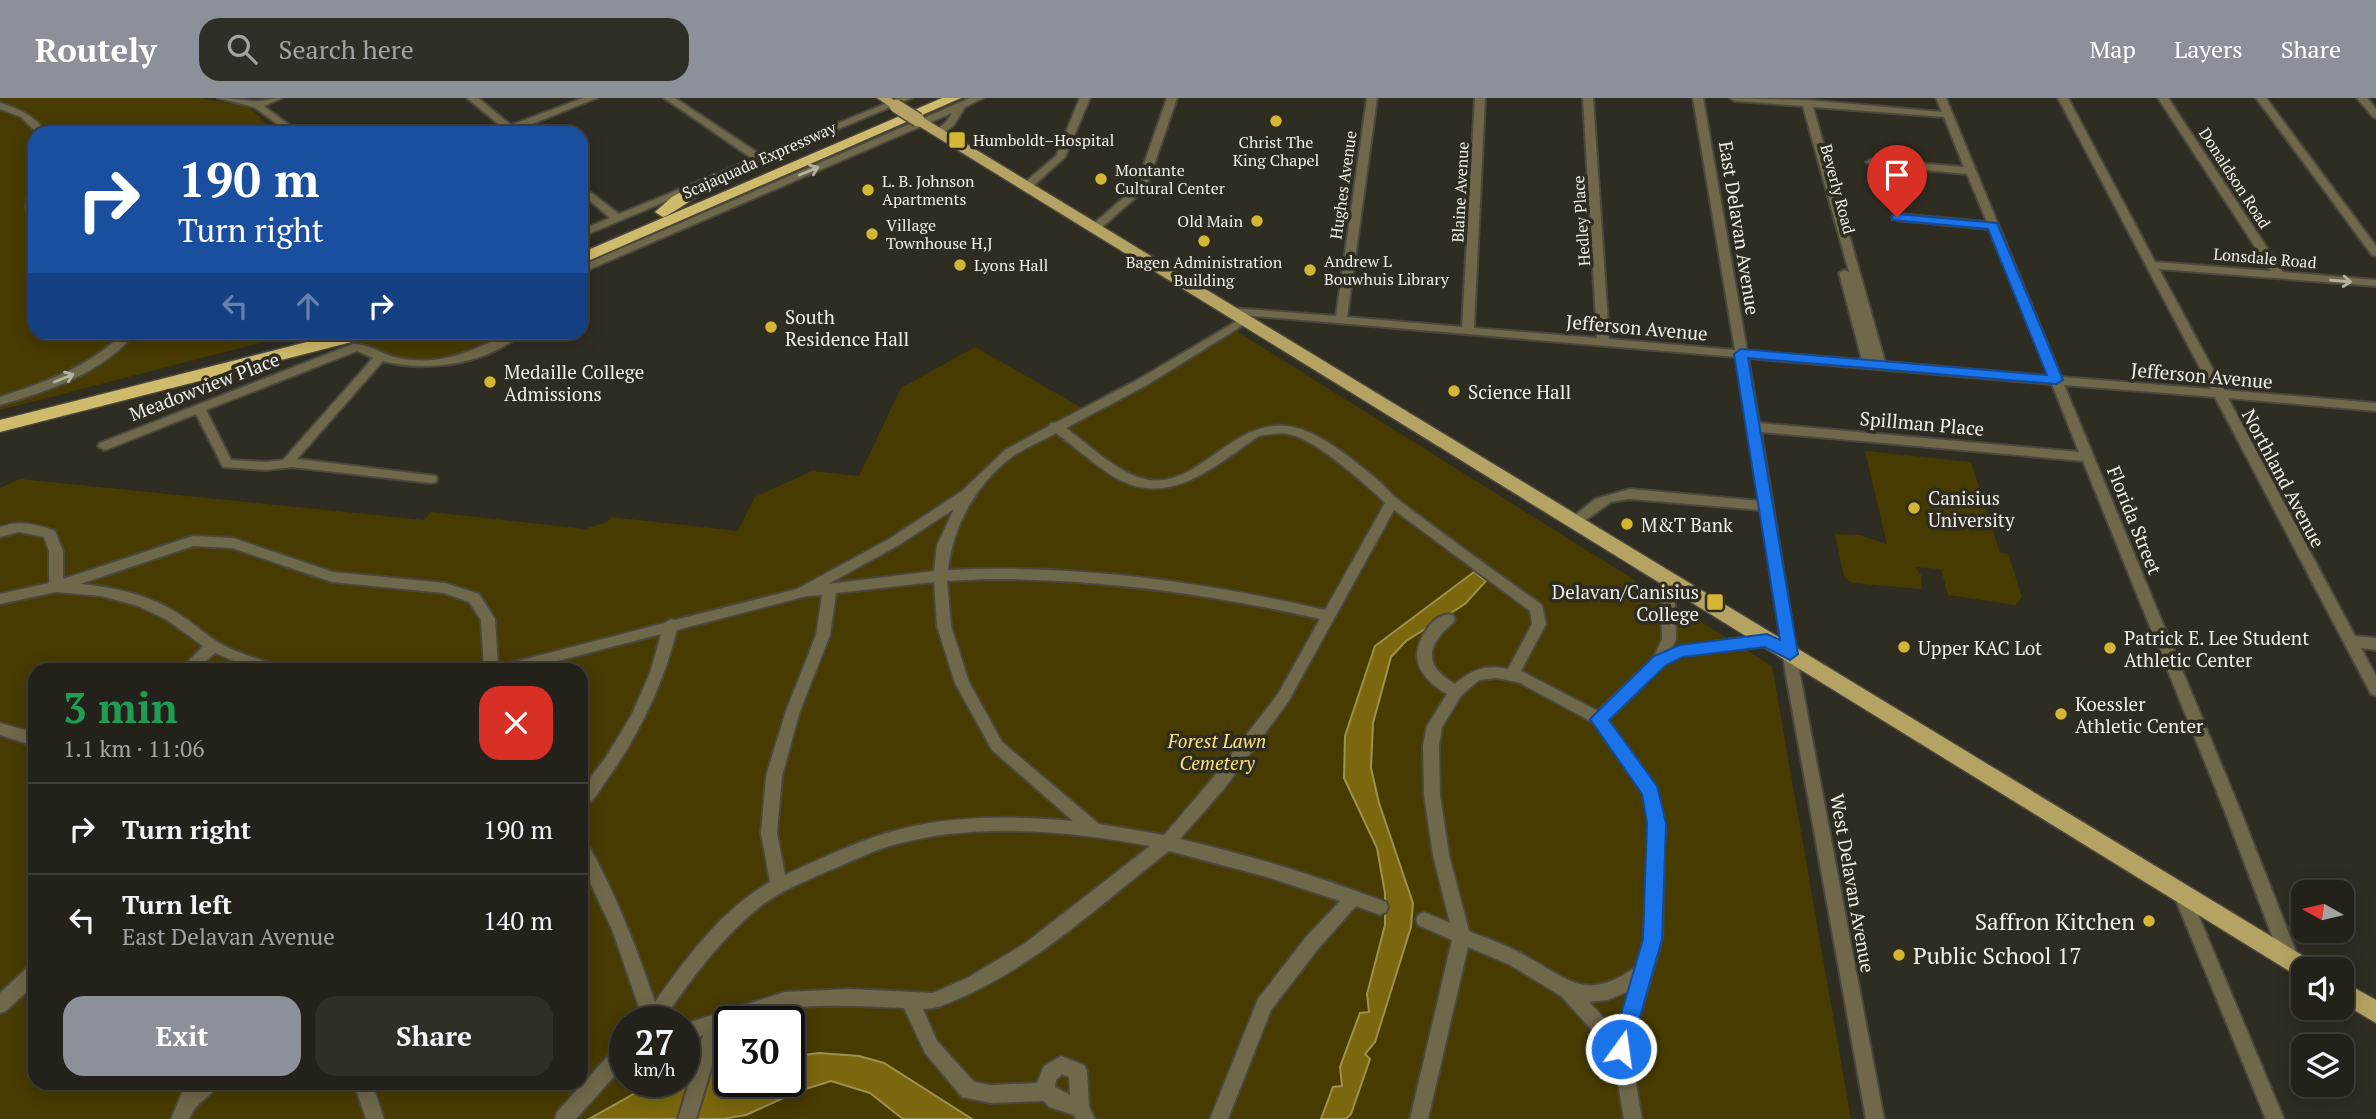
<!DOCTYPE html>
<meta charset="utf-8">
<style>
body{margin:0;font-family:"PT Serif",serif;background:#2f2e27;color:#f1f3f6;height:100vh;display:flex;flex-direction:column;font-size:26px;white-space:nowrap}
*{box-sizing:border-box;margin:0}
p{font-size:23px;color:#a3a3a2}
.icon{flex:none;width:38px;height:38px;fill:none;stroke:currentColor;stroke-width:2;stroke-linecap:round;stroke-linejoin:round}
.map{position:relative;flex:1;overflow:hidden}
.side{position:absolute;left:28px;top:565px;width:560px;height:427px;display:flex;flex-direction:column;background:#23211a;border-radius:21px;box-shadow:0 4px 18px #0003,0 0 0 2px #403e39}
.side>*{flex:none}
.banner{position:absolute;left:28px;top:28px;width:560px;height:214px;border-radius:21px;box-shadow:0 4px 18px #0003,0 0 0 2px #403e39;background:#1a4fa0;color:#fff;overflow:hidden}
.needle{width:46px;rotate:278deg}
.fabs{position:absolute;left:2291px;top:782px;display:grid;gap:14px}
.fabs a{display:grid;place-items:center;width:63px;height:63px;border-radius:14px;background:#23211a;box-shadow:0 4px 18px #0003,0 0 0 2px #403e39;font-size:35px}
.speed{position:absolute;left:609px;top:908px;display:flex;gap:14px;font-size:35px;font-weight:700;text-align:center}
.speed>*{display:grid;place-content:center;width:91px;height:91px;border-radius:50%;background:#23211a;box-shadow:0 4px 18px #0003,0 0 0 2px #403e39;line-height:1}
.speed small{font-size:18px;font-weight:400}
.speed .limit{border:4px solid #111;border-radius:10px;background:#fff;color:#111}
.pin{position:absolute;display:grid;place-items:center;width:60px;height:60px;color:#fff;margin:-72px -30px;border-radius:50% 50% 50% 0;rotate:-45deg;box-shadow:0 0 7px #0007}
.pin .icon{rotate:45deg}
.me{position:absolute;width:77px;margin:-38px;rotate:14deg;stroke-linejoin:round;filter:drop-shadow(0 0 5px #0008)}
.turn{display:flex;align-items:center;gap:24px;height:147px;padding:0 35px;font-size:32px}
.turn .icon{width:91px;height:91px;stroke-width:2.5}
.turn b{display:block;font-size:49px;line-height:60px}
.lanes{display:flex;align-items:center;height:66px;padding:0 35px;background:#0003;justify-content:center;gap:35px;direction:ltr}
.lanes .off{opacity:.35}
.round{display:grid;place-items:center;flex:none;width:74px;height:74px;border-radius:21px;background:#2f2e27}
.overview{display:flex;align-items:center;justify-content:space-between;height:119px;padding:0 35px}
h1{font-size:42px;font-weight:600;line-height:52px;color:#1e9e55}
.action{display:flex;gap:14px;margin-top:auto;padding:14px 35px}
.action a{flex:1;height:80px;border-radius:21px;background:#8c9099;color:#fff;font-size:28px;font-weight:600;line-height:80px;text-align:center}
.action a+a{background:#2f2e27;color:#f1f3f6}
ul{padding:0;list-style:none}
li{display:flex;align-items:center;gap:21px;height:91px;padding:0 35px;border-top:2px solid #403e39}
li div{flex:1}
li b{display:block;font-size:26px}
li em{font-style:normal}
header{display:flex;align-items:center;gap:42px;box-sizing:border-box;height:98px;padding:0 35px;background:#8c9099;color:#fff}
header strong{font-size:33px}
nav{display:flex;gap:38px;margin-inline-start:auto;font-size:24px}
.search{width:490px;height:63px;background:#2f2e27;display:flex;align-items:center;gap:18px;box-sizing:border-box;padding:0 24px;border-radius:21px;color:#a3a3a2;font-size:26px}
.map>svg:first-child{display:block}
.green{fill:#483b00;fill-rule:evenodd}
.water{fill:#7b680e;stroke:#9e904f;stroke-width:2}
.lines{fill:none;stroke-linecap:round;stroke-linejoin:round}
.minor-casing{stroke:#4a473e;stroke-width:4}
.major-casing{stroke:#4a473e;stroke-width:3}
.highway-casing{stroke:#4a473e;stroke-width:3}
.minor{fill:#70684a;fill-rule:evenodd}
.major{fill:#b4a363;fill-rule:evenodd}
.highway{fill:#cfbb6c;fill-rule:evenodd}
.major-bridge-casing{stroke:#4a473e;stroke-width:16;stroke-linecap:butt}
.major-bridge{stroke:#b4a363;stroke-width:13}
.oneway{stroke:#b6b2a0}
.route{fill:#1a73e8;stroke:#114b97;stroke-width:2}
.poi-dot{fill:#d4b635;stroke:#2f2c22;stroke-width:2.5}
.labels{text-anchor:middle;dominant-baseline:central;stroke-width:7;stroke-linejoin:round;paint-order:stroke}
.far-poi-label{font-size:16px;fill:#f0eee7;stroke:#2f2c22;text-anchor:start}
.far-street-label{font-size:16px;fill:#f0eee7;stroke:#2f2c22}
.street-label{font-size:19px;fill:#f0eee7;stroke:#2f2c22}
.poi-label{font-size:19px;fill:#f0eee7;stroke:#2f2c22;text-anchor:start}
.park-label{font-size:19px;font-style:italic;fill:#fee275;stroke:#2f2c22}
.near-poi-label{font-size:23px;fill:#f0eee7;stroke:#2f2c22;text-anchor:end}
</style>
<header>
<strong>Routely</strong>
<div class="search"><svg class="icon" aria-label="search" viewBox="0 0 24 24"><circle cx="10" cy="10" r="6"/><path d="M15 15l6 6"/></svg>Search here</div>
<nav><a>Map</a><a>Layers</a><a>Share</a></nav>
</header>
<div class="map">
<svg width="2376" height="1021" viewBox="0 0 2376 1021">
<rect width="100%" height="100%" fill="#2f2c22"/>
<path class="green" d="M0,0H200L249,9L276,35H35V234L299,235L0,312Z
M1230,229L1772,568L1851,1021H0V390L20,381L424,422L431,414L585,431L607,424L611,419L738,433L755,399L812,373L859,378L901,290L975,249L1084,311ZM35,572H581V985H35ZM625,924H684V984H625ZM730,924H789V984H730Z
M391,234L487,235L493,242C486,251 475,252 464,256C428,266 395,265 363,247L362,243Z
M1865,353L1971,364L2000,455L2008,456L2022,499L2015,507L1948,497L1941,471L1915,469L1921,477L1922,491L1852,485L1844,479L1835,436L1860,437L1887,446Z"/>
<path class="water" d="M1474,474L1486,483L1465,506L1406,543L1391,559L1373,625L1371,670L1379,705L1413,805L1411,829L1375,944L1365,956L1370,961L1351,1016L1346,1021H1321L1333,989L1342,988L1340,969L1360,915L1369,914L1367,896L1385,827V795L1377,750L1344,680L1345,638L1375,548Z
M819,955L859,958L884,965L972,1021H903L870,995L831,983L799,993L746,1017L723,1021H589L655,984H684V975L730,968V984H789V959Z"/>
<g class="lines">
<g class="minor-casing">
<path id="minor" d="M218,0C230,0 241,2 253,3C262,4 272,0 282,0L264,8L300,35H289L254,9Z
M467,0H478L511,27L583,0H597L517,32L520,35H495L503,30Z
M664,0H675L761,57L899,0H912L581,139V132L610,120L581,95V87L619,116L753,61Z
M970,0H983L965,9L954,27L942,36L934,34L947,23L952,15L581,175V168Z
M1080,0H1090L1065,59L1031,90H1023V86L1056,58Z
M1167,0H1177L1146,90L1099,132H1091V128L1136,89Z
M1367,0H1377L1347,219L1462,229L1475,0H1485L1474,230L1597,240L1583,0H1593L1609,241L1735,252L1693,0H1703L1747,253L1862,262L1839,175L1844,172L1849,174L1803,8L1735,3L1730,0L1807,2L1942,14L1936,0H1946L2061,279L2211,291L2058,0H2068L2155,164L2271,173L2158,0H2168L2283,174L2376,182V188L2159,171L2224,292L2376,305V313L2228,300L2355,538L2376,540V552L2361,550L2376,578V598L2371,596L2215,299L2064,287L2241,714L2299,861L2296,867L2290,869L2284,867L2281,861L2225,714L2083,363L1761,334L1800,577L1884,1021H1866L1786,577L1761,412L1630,401L1611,404L1580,426H1570L1568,423L1595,401L1630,391L1760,403L1736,259L1231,216L1225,213L1231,210L1336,218ZM1813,9L1944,19L1964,69L1871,61L1866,64L1871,67L1967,76L1987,124L1897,116L1892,119L1897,122L1989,131L2049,278L1885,264ZM1748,260L2052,286L2079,354L1759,325Z
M2256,0H2266L2376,148V158L2372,157Z
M2357,0H2367L2376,11V20L2373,19Z
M0,5C20,11 35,18 47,35H37L21,19L0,11Z
M35,80V132L30,129L26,108L30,83Z
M1244,219L1250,222L1248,224L1147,287L1066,330C1088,346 1116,373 1141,380C1197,398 1234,312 1297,330C1321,336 1354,362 1373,378C1383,385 1390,396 1400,403C1447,439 1495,473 1542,507L1546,526L1521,573L1598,613L1654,559L1662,541L1660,481L1662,477L1667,476L1674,481L1676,541L1672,550L1767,536L1772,538L1774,542L1772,546L1767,548L1682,558L1665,566L1608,622L1656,689L1665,725L1662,841L1630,951L1642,1021H1624L1613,955L1561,898L1510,867L1468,849L1428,1021H1410L1452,842L1418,827L1416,822L1418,817L1424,814L1450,825L1433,757L1424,697L1423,648L1427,628L1447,596C1433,588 1418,576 1417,558C1416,542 1435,512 1453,517L1455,521L1453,525C1427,547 1422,567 1455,586C1471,572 1486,566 1508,571L1532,526L1530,513L1394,412L1288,604L1224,691L1180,741C1250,757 1320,779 1386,804L1388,809L1386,814L1380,817L1356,808L1318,851L1271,912L1228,1021H1210L1258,901L1306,839L1340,803L1267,779L1169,753C1102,805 1037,867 958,901C946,906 936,911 923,911L937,943L974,984L991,987L1037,985L1044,968L1061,958L1084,967L1087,973L1089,1008L1095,1021H1076L1074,1017L1049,1009L1044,1003L991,1005L962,999L925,955L904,910C866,908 827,906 788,910C768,912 751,924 730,924V929L723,931L696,1021H678L703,937L684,944V926L785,894L849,891L933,895L969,879L1024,846L1150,748C1069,733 980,724 897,746C873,752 851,764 828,773C806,783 782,792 762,807C722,839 690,882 662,924H644L613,834L581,765V743L587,745C616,795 636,849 655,904C686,860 722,811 770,784L761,735L766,678L786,613L816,537L822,497L807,498L677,532C663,587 639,637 606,683C600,692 592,706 581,710V692L606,659L631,618L650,575L661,536L523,572H484L481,522L469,504L444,495L332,484L232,450L193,448L80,486C113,489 151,497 179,516C193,525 205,536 219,545C239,556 259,561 280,568L282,572H255L215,555L196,572H180L203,548L167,522L138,508L101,498L56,494L0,506V496L49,485V453L44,439L19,434L0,439V429C20,422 36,426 55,433L63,453V481L193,438L233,440L333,474L445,485L479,496L495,521L498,568L665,525L671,521L675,522L797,491L889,441L962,393L1005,352L1049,328L1051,325L1057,324L1139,281ZM1056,335C1077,350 1099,372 1122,383C1173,408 1219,365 1259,338C1270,336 1281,334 1292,337C1317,343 1366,386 1385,405L1325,512C1200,483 1076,466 948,472C953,427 976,386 1013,358C1026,349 1043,343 1056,335ZM954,411L937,447L934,473L828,486L899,447ZM987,481C1100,481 1210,496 1320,521L1278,596L1212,681L1164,737L1099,726L1002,644L969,584L951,528L947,483ZM934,484L937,528L955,585L992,652L1073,723C1016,718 957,717 901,731C861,741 822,760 785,777L777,735L782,678L800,613L830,537L836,495ZM1497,580L1520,585L1594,625L1643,696L1649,725L1644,841L1636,869C1586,904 1570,882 1524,857C1507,847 1488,841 1469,833L1449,757L1440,697L1439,648L1442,629L1461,598L1479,582ZM1629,893L1617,934L1589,904L1608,902ZM1062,976L1069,979L1070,997L1055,989L1056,982Z
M124,234H136C103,275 49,293 0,307V299C45,284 90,269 124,234Z
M509,234H524C488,266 428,275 383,263L297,361L436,378L437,381L436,384L431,385L292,369L266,372L223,369L196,316L108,351L104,352L98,348L100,345L353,246C366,245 381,255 394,259C435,270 474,254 509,234ZM357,253L373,260L283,362L266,364L231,362L206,312Z
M0,625L35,635V652L30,650L25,645L0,637Z
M2181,788L2187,790L2189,795L2284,1021H2266L2173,795L2175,790Z
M35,866V886L6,913L0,915V895L29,868Z
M625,943V966L576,1021H555L557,1014L619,946Z
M186,985H218C212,1000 197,1001 189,1021H171Z
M354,985H372L384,1021H366Z"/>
</g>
<g class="major-casing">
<path id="major" d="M877,0H891L902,8L892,10Z
M914,19H922L2315,865L2318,872H2303V881L2299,879L914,25Z
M2342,883L2376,902V925L2342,905Z"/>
</g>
<g class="highway-casing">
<path id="highway" d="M942,0H961L581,166V155Z
M714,76L722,81L719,84C707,91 673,116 663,119L655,114L672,99Z
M346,234H377L375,238L0,334V322Z"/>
</g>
<use href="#minor" class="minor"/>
<use href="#major" class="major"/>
<use href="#highway" class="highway"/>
<g class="major-bridge-casing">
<path id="major-bridge" d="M896,8L918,22"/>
</g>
<use href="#major-bridge" class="major-bridge"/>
</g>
<defs><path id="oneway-shaft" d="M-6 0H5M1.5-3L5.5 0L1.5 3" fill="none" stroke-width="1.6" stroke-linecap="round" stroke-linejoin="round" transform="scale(1.75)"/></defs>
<g class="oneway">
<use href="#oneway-shaft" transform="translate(809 73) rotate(-22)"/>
<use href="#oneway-shaft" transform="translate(2341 183) rotate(5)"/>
<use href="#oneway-shaft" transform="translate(64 280) rotate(-22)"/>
</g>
<path class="route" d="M1897,116L1997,125L2063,282L2056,286L1748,260L1798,556L1790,562L1765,549L1683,559L1666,567L1609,622L1657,688L1666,725L1662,841L1631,951L1628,958L1621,961L1614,958L1611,951L1643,841L1647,725L1642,696L1590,621L1654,558L1680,547L1767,536L1780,542L1734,256L1741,251L2047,277L1988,131L1892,122V117Z"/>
<g class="poi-dot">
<circle cx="1276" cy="23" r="7"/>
<rect x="948" y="33" width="18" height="18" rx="3.5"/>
<circle cx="1101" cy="81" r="7"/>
<circle cx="868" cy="92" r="7"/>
<circle cx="1257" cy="123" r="7"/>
<circle cx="872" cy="136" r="7"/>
<circle cx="1204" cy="143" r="7"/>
<circle cx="960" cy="167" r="7"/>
<circle cx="1310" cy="172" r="7"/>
<circle cx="771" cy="229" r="7"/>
<circle cx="490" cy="284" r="7"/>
<circle cx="1454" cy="293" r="7"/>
<circle cx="1914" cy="410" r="7"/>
<circle cx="1627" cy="426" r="7"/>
<rect x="1706" y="495" width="18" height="18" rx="3.5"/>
<circle cx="1904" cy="549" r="7"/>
<circle cx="2110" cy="550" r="7"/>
<circle cx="2061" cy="616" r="7"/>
<circle cx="2149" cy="823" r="7"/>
<circle cx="1899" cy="857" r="7"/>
</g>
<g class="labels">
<g class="far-poi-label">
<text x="973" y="42">Humboldt–Hospital</text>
<text x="1276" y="44" text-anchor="middle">Christ The<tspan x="1276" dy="18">King Chapel</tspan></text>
<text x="1115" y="72">Montante<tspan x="1115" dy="18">Cultural Center</tspan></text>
<text x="882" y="83">L. B. Johnson<tspan x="882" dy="18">Apartments</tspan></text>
<text x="1243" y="123" text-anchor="end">Old Main</text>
<text x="886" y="127">Village<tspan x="886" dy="18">Townhouse H,J</tspan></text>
<text x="1324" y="163">Andrew L<tspan x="1324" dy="18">Bouwhuis Library</tspan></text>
<text x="1204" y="164" text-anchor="middle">Bagen Administration<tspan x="1204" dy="18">Building</tspan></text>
<text x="974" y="167">Lyons Hall</text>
</g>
<g class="far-street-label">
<text transform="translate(759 62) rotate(-24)">Scajaquada Expressway</text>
<text transform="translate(2235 80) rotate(57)">Donaldson Road</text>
<text transform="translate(1343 87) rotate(-82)">Hughes Avenue</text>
<text transform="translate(1838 91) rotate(75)">Beverly Road</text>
<text transform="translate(1460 94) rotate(-87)">Blaine Avenue</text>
<text transform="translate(1581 123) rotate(-94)">Hedley Place</text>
<text transform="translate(2265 160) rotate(5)">Lonsdale Road</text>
</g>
<g class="street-label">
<text transform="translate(1740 130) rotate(81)">East Delavan Avenue</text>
<text transform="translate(1637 229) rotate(5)">Jefferson Avenue</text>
<text transform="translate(2202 277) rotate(5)">Jefferson Avenue</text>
<text transform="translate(204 288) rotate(-21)">Meadowview Place</text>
<text transform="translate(1922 325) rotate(5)">Spillman Place</text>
<text transform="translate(2284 380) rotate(62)">Northland Avenue</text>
<text transform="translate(2135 422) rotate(68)">Florida Street</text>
<text transform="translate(1853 785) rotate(80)">West Delavan Avenue</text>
</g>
<g class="poi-label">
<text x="785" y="218">South<tspan x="785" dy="22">Residence Hall</tspan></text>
<text x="504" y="273">Medaille College<tspan x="504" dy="22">Admissions</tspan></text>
<text x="1468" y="293">Science Hall</text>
<text x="1928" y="399">Canisius<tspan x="1928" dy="22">University</tspan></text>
<text x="1641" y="426">M&amp;T Bank</text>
<text x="1699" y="493" text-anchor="end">Delavan/Canisius<tspan x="1699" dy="22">College</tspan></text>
<text x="2124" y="539">Patrick E. Lee Student<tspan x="2124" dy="22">Athletic Center</tspan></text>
<text x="1918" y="549">Upper KAC Lot</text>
<text x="2075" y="605">Koessler<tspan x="2075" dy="22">Athletic Center</tspan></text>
</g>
<g class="park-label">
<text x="1217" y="642">Forest Lawn<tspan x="1217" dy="22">Cemetery</tspan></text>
</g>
<g class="near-poi-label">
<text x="2135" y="823">Saffron Kitchen</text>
<text x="1913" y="857" text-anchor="start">Public School 17</text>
</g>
</g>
</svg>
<div class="fabs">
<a><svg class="needle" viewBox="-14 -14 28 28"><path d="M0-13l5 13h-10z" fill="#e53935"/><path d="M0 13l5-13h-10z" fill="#a3a3a2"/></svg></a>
<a><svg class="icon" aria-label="sound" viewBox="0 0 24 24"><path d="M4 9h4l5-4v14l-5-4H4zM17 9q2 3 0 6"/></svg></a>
<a><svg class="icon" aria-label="layers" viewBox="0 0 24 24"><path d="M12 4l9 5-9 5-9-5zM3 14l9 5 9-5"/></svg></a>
</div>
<div class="speed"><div>27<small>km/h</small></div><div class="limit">30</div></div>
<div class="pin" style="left:1897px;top:119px;background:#d93025"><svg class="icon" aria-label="arrive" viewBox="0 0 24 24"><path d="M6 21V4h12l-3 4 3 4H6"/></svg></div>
<svg class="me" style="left:1621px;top:951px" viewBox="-20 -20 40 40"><circle r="17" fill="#1a73e8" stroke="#fff" stroke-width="3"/><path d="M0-11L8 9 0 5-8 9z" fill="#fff"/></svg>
<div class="banner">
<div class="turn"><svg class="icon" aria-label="right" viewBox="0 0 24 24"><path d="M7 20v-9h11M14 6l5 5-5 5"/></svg><div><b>190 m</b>Turn right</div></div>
<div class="lanes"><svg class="icon off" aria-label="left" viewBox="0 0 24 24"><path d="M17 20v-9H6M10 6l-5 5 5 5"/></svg><svg class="icon off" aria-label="ahead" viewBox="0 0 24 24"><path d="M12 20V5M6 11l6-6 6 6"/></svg><svg class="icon" aria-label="right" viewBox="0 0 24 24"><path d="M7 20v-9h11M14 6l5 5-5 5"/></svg></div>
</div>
<section class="side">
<div class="overview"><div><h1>3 min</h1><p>1.1 km · 11:06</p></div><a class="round" style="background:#d93025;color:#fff"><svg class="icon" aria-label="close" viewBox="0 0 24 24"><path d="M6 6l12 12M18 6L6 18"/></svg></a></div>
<ul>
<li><svg class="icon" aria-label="right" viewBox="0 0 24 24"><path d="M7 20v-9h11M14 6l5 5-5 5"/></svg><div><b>Turn right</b></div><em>190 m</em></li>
<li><svg class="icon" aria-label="left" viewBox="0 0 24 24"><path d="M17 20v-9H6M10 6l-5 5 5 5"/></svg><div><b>Turn left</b><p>East Delavan Avenue</p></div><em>140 m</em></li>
</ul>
<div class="action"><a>Exit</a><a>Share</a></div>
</section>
</div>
